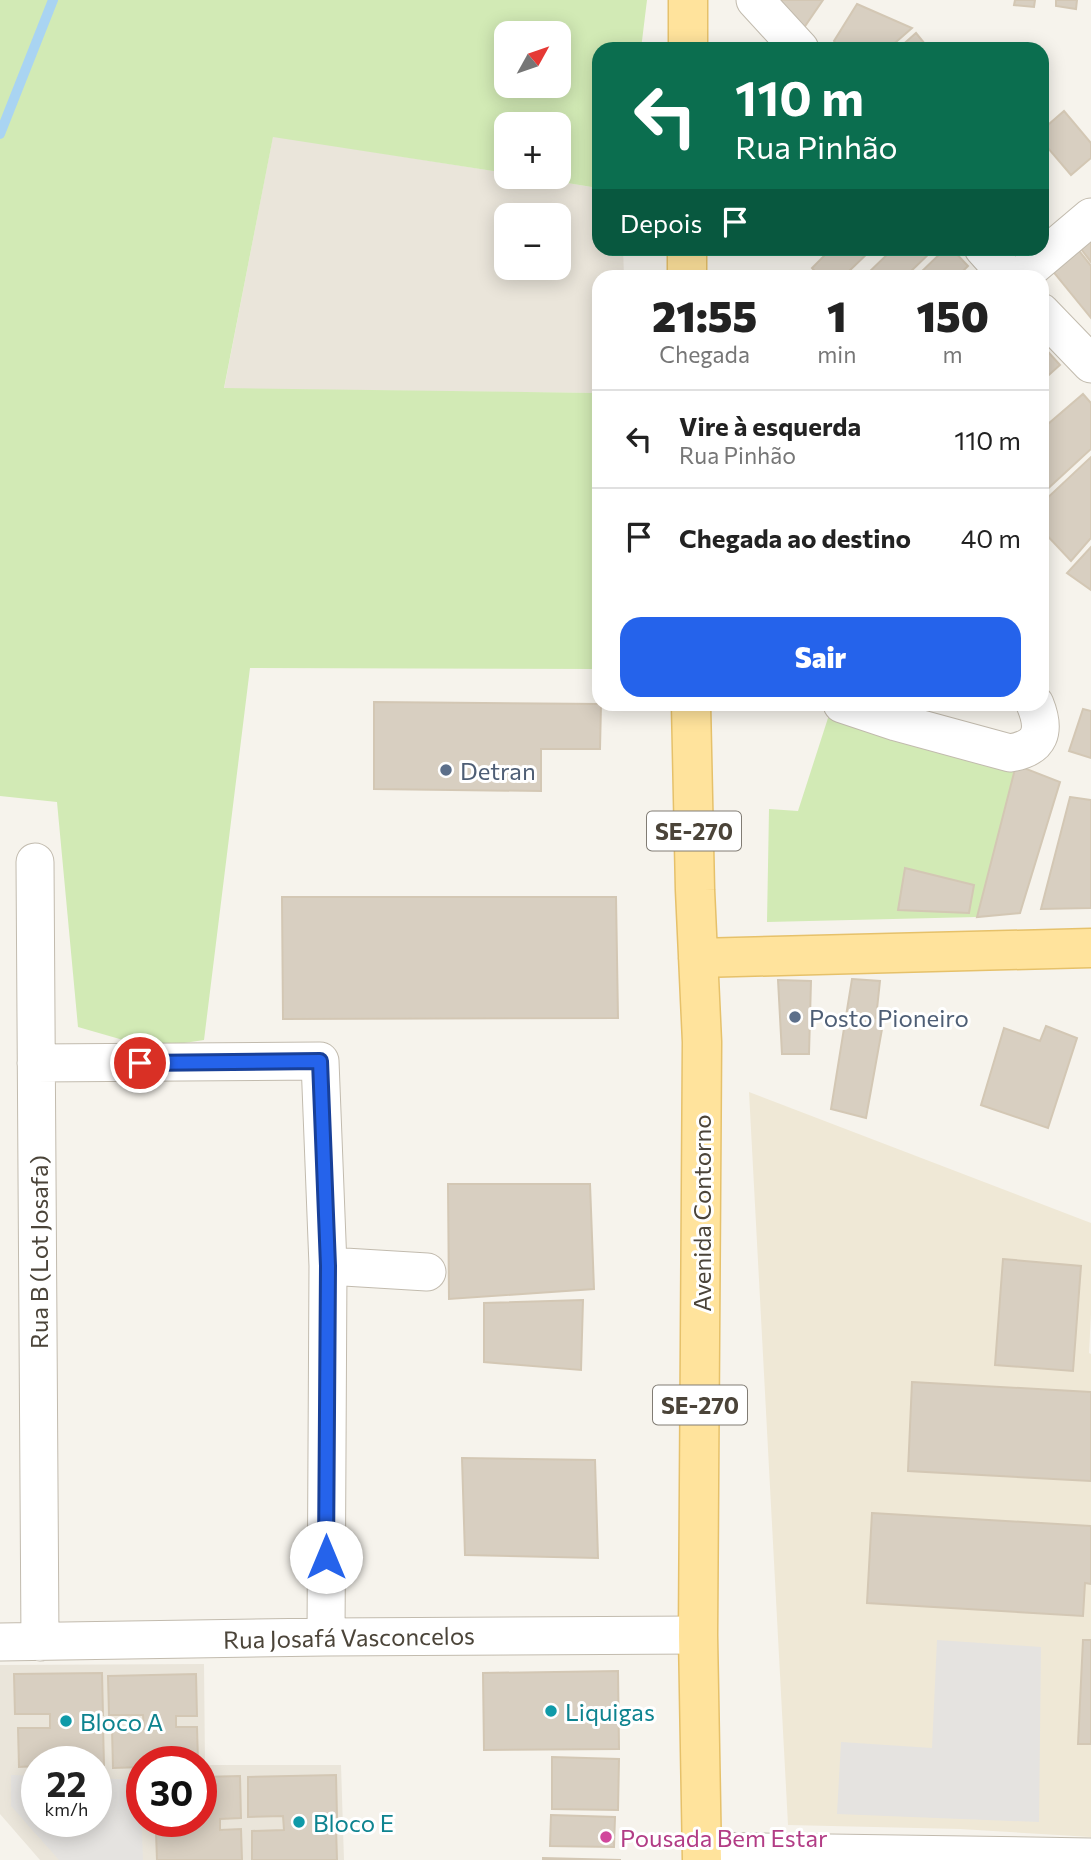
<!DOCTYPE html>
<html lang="pt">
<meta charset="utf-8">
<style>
body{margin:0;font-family:Commissioner,sans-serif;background:#f2f2f2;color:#222;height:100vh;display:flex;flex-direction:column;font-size:26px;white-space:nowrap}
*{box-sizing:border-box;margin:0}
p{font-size:23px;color:#767676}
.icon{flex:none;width:38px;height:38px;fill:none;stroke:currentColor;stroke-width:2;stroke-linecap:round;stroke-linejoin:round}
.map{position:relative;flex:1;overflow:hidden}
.sheet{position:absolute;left:592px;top:270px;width:457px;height:441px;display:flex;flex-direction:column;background:#fff;border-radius:21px;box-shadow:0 4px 18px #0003}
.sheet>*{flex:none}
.banner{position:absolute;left:592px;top:42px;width:457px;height:214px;border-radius:21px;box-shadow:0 4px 18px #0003;background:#0b6e4f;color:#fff;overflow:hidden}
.needle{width:46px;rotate:50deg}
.tools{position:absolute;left:494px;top:21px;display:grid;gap:14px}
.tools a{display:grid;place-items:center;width:77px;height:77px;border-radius:14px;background:#fff;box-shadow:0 4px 18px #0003;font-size:35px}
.speed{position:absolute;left:21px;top:1746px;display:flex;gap:14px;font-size:35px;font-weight:700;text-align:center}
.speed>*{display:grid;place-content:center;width:91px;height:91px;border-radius:50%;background:#fff;box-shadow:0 4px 18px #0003;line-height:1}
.speed small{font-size:18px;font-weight:400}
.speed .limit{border:10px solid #d22;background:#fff;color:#111}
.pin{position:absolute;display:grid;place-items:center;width:60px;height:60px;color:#fff;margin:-30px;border:4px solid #fff;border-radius:50%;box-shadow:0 2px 7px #0007}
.me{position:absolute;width:77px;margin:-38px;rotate:0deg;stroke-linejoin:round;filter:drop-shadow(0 0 5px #0008)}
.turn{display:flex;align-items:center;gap:24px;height:147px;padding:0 28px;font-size:32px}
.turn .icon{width:91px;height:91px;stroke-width:2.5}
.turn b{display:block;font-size:49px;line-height:60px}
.then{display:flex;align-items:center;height:66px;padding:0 28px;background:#0003;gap:14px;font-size:26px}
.eta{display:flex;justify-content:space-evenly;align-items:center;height:119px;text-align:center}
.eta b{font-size:42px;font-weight:800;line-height:49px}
.primary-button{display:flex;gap:14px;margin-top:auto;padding:14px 28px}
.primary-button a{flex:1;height:80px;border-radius:21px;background:#2563eb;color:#fff;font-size:28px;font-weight:800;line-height:80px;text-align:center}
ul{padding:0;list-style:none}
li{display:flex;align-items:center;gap:21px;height:98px;padding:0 28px;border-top:2px solid #e0e0e0}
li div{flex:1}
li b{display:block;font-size:26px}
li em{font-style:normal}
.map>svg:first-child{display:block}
.residential{fill:#eae5da;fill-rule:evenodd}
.education{fill:#efe8d6;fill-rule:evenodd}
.green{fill:#d2eab5;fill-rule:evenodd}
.parking{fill:#e5e3e0}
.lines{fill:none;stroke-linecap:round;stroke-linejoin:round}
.stream{stroke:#a9d4f2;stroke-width:10}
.building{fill:#d8cfc1;stroke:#d3c7b4;stroke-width:2}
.minor-casing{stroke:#c2bbae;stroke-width:39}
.major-casing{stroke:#e6c16a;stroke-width:41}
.minor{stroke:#fff;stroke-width:37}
.major{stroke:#ffe39c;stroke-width:38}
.route-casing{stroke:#184099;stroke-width:18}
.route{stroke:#2563eb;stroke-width:12}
.service-dot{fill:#5c6f8a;stroke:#fff;stroke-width:2.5}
.culture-dot{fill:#0f9aa8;stroke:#fff;stroke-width:2.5}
.hotel-dot{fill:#d1479c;stroke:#fff;stroke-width:2.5}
.labels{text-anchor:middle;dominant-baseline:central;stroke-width:6;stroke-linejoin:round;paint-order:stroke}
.shield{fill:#fff;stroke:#817c74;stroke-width:2}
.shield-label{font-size:23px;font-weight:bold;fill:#4b4439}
.service-label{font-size:24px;fill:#4e5e75;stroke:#fff;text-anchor:start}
.street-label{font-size:24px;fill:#4b4439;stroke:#fff}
.culture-label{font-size:24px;fill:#0d838f;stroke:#fff;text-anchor:start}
.hotel-label{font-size:24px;fill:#b23c85;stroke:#fff;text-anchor:start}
</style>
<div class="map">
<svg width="1091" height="1860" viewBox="0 0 1091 1860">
<rect width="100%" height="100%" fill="#f6f3ec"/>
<path class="residential" d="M273,136L506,173V177H530L598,188V248L623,249L624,276H598V393L224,389ZM506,215H558V268H506Z
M204,1664L205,1765H341L344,1860H40L0,1814V1665ZM37,1762H96V1822H37ZM142,1762H201V1822H142Z"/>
<path class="education" d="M749,1092L1091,1223V1314L1089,1353L1091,1354V1526L872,1513L867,1603L1083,1616L1085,1583L1091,1584V1640H1083L1078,1743L1091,1744V1837L960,1829L788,1825ZM1003,1260L1080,1266L1073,1371L995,1365Z"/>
<path class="green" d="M0,0H647L641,49H598V188L530,177H558V124H506V173L273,137L224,388L598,393V669L250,668L204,1040L151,1048L78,1027L57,802L0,796ZM506,33H558V86H506Z
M828,718L1016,765L977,917L767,922L769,809L798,811Z"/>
<path class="parking" d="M937,1640L1041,1647L1039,1822L837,1814L841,1742L932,1748Z
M11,1775L37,1776V1822H96V1778L140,1780L143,1860H59L11,1806Z"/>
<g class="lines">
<path class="stream" d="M0,134L53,0"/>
</g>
<path class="building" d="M778,0H823L803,29Z
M1015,0H1035L1034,7L1014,5Z
M1056,0H1077L1076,9L1056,6Z
M857,4L912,28L888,49H840L834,41Z
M916,33L929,49H898Z
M1064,111L1091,143V158L1071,175L1041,140V131Z
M1091,234V262L1078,245Z
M832,248H873L844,276H819L812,268Z
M894,248H935L906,276H865Z
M946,248H951L968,266L958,276H917Z
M1077,248L1091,266V318L1051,269Z
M1041,344L1060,365L1041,382Z
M1083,394L1091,403V449L1041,495V430Z
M1091,457V538L1071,561L1041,529V504Z
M1091,547V590L1067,573Z
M374,702L601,704L600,749H541V791L374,789Z
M1083,709L1091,711V758L1069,751Z
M1016,765L1060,782L1020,913L977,917Z
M1070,797L1091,800V908L1041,909Z
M905,868L974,885L969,913L898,910Z
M282,897H616L618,1018L283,1019Z
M852,979L880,981L876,1018H884L866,1118L831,1109Z
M778,980L811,981L809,1054H782Z
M1046,1026L1077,1038L1048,1128L981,1105L1004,1028L1040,1041Z
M448,1184H590L594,1289L449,1299Z
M1003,1259L1081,1266L1073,1371L995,1365Z
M583,1300L581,1370L484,1362V1303Z
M912,1382L1091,1392V1481L908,1471Z
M462,1458L595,1460L598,1558L465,1555Z
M872,1513L1091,1526V1584L1085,1583L1083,1616L867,1603Z
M1083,1640H1091V1744H1078Z
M618,1671L619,1749L484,1750L483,1673Z
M102,1673L103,1715H82V1726H103L104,1765H96V1762H37V1766L19,1767L18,1728H50V1714H15L14,1674Z
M196,1674L197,1716H176V1727H197L198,1762H142V1767L113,1768L112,1729H144L143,1715H109L108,1676Z
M552,1757L619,1759L618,1810L552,1809Z
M336,1775L337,1817H315V1828H336L337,1860H252V1831L284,1830L283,1816L248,1817V1777Z
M240,1776L241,1818L220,1819V1830L241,1829L242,1860H157L156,1832L188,1831V1822H201V1777Z
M551,1815L615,1817L614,1847L550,1846Z
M543,1858L621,1860H543Z"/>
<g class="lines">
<g class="minor-casing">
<path id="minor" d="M755,0L800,49
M983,248L1008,276
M1021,276L1091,217
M1041,312L1091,364
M842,704L896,722L1010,753C1041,748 1046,731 1035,704
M35,862L40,1642
M36,1063L320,1061L328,1266L326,1637
M328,1266L427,1272
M0,1642L326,1637L698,1635
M702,1851L1091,1857"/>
</g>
<g class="major-casing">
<path id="major" d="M688,49V0
M687,276V248
M691,704L695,890L702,1042L698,1635L702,1860
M698,958L1091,948"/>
</g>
<use href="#minor" class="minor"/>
<use href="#major" class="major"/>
</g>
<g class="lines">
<g class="route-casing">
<path id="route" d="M140,1063L320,1061L328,1266L326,1557"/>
</g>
<use href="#route" class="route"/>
</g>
<g class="service-dot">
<circle cx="446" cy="770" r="7"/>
<circle cx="795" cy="1017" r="7"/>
</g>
<g class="culture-dot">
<circle cx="551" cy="1711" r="7"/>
<circle cx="66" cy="1721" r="7"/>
<circle cx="299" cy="1822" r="7"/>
</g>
<circle class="hotel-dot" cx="606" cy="1837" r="7"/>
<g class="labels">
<g class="shield">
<rect x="647" y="811.5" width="94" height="39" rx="5"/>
<rect x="653" y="1385.5" width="94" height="39" rx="5"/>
</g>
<g class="shield-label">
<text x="694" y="831">SE-270</text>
<text x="700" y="1405">SE-270</text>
</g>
<g class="service-label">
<text x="460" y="770">Detran</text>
<text x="809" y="1017">Posto Pioneiro</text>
</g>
<g class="street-label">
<text transform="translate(701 1213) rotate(-90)">Avenida Contorno</text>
<text transform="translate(38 1252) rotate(-90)">Rua B (Lot Josafa)</text>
<text transform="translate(349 1637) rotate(-1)">Rua Josafá Vasconcelos</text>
</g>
<g class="culture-label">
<text x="565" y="1711">Liquigas</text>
<text x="80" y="1721">Bloco A</text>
<text x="313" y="1822">Bloco E</text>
</g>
<g class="hotel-label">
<text x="620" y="1837">Pousada Bem Estar</text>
</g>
</g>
</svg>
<div class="tools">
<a><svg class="needle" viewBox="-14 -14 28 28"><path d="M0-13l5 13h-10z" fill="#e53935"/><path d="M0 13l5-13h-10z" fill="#767676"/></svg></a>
<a>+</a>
<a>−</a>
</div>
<div class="speed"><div>22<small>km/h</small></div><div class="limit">30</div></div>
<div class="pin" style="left:140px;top:1063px;background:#d93025"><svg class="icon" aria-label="arrive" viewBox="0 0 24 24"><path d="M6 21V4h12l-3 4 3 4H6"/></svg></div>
<svg class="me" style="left:326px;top:1557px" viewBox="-20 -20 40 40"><circle r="19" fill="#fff"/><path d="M0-13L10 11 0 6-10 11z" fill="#2563eb"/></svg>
<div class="banner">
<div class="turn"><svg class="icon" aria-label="left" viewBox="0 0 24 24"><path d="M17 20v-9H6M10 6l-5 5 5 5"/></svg><div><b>110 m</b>Rua Pinhão</div></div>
<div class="then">Depois<svg class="icon" aria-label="arrive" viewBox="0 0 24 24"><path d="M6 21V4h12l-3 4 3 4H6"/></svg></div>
</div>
<section class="sheet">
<div class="eta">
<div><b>21:55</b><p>Chegada</p></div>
<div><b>1</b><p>min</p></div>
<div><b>150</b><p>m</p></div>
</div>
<ul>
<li><svg class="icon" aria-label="left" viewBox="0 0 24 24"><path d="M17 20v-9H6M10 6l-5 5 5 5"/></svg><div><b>Vire à esquerda</b><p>Rua Pinhão</p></div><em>110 m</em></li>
<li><svg class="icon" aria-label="arrive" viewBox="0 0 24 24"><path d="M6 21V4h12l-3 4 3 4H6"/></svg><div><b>Chegada ao destino</b></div><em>40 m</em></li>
</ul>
<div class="primary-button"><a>Sair</a></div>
</section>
</div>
